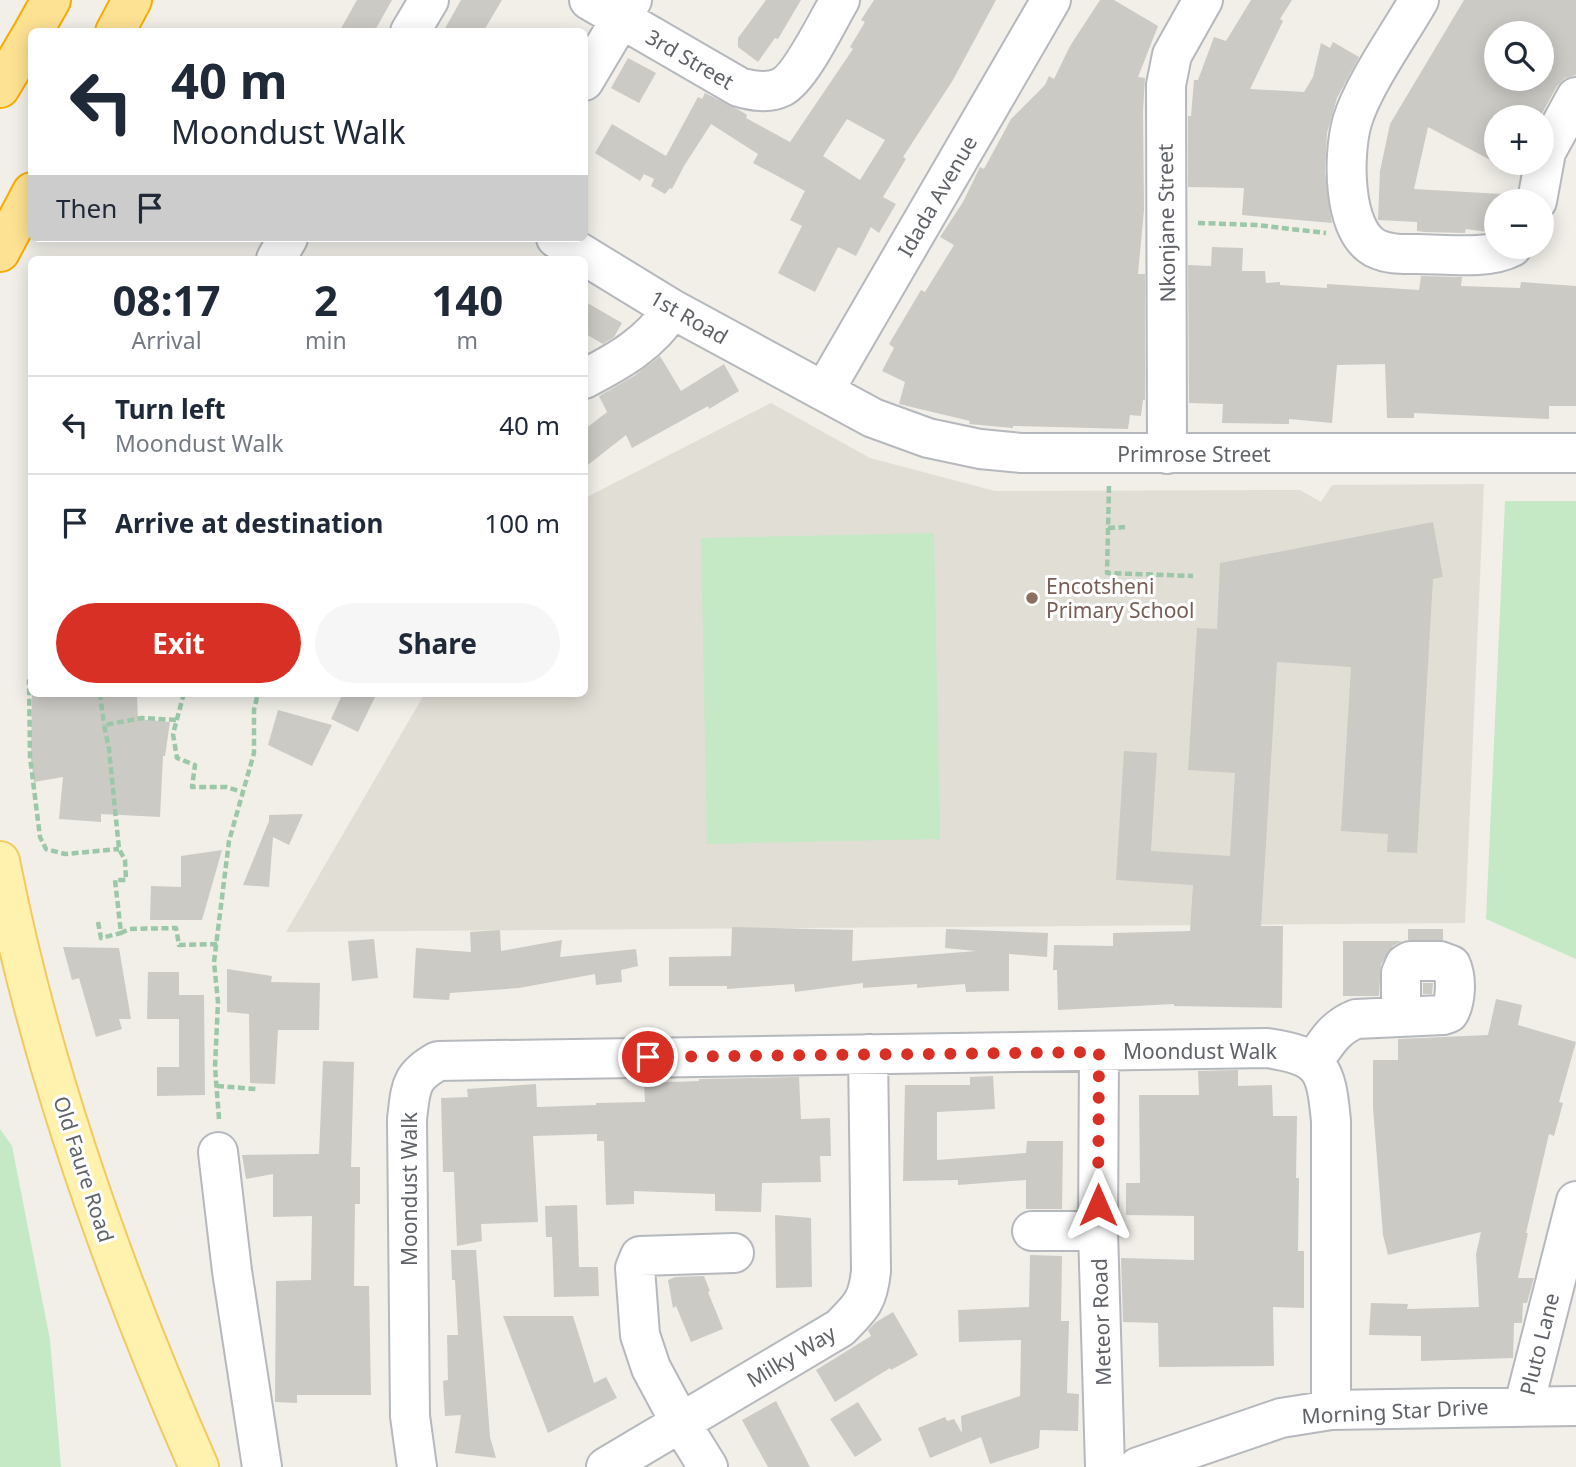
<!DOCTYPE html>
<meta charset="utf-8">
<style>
body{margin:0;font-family:"Noto Sans",sans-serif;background:#f6f6f7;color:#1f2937;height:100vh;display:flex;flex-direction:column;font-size:26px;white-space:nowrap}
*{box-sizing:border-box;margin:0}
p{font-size:23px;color:#747a83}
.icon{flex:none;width:38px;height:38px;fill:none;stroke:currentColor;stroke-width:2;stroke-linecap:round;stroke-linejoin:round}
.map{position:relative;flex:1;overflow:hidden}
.side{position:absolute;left:28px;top:256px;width:560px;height:441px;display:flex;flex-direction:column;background:#fff;border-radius:10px;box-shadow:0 4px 18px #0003}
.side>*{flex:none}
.hud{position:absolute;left:28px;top:28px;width:560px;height:214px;border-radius:10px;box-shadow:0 4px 18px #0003;background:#fff;color:#1f2937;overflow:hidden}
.fabs{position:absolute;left:1484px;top:21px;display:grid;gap:14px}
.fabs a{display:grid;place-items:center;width:70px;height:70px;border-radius:50%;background:#fff;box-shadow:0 4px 18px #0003;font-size:35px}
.pin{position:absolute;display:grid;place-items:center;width:60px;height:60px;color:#fff;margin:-30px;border:4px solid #fff;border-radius:50%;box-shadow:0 2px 7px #0007}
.me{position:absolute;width:77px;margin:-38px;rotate:0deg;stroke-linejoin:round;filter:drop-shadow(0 0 5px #0008)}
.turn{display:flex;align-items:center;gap:24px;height:147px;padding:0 28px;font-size:32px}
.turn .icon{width:91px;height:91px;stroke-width:2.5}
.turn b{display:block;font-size:49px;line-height:60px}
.then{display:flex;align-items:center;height:66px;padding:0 28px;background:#0003;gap:14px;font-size:26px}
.eta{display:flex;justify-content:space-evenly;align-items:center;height:119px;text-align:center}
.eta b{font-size:42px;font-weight:700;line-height:49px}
.button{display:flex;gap:14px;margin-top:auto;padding:14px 28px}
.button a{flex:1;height:80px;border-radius:42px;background:#d93025;color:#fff;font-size:28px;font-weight:700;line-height:80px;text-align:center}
.button a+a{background:#f6f6f7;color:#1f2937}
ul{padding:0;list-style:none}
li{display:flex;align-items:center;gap:21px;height:98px;padding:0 28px;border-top:2px solid #e0e1e3}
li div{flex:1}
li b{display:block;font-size:26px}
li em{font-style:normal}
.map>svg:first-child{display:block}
.education{fill:#e1ded6}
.green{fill:#c5e8c5}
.building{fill:#cccac5;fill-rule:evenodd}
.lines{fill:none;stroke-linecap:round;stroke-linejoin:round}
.minor-casing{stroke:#b5b8bc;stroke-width:42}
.major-casing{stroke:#f2c960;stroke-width:42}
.highway-casing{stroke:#f9ab00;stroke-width:42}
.path{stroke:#9cc7a9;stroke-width:4.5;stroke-dasharray:7 3.5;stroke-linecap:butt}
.minor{stroke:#fff;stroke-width:38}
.major{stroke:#fff2af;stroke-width:38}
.highway{stroke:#fde293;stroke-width:38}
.route{stroke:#d93025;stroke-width:12;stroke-dasharray:0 21.6}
.education-dot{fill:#8d6e63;stroke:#fff;stroke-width:2.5}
.labels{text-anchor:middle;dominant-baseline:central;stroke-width:6;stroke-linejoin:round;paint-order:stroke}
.street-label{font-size:21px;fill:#5f6368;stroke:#fff}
.education-label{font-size:21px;fill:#785e54;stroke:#fff;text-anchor:start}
</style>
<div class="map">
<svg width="1576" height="1467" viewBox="0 0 1576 1467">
<rect width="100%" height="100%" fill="#f1efe8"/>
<path class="education" d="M771,403L870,458L995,491L1300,490L1321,502L1332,485L1484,484L1465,923L286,932L425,693H584L585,498Z"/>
<path class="green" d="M1505,501H1576V959L1486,919Z
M934,533L940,839L707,844L701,538Z
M0,1129L12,1146L50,1340L61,1467H0Z"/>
<path class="building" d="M357,0H392L374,32H339Z
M461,0H502L483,32H443Z
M766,0H801L778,39L775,38L758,62L738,47V38Z
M874,0H996L953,80L903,157L906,159L883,197L896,204L879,233L871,227L856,256L838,247L815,292L778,273L802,226L790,220L805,191L753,163L758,154L711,124L684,166L672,189L670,188L665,194L651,186L654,179L644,174L640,181L595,153L612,124L666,156L698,97L702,99L705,93L739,110L747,115L746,118L790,142L853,49L850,47L865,22L861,20ZM847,119L885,140L860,180L823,156Z
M1100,0H1114L1158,26L1138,77L1145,78L1143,111L1144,210L1138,274H1145V400H1143L1141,416L1130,415L1128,429L1013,426V428L969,424L970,421L899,404L905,382L882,371L894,348L889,344L921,290L925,292L954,245L940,237L963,202L980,167L984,169L1011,119L1045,85L1049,76L1054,79L1070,46Z
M1251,0H1292L1280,19L1283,21L1250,89L1304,92L1313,77L1321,43L1330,48L1333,42L1359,57L1337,98L1327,133L1325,172L1332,223L1242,215L1244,188L1188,187V116H1191L1194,80H1198L1214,37L1226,41Z
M1464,0H1576V75L1565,78L1557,86L1540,117H1496V163L1428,127L1414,189L1502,194L1496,201V230L1488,232L1466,229L1465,233L1424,232L1417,231V222L1378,220L1380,171L1390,124ZM1496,33H1542V79H1496Z
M628,58L656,73L639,103L611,88Z
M1212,247L1243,248L1242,271H1265L1266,283L1280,282V285L1327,288V284L1419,290L1421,276L1462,277L1461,286L1520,288L1521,282L1576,286V406H1549V419L1414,413V418H1387L1385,364L1337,365L1332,423L1289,419V424L1222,423L1223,404L1189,403L1188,265L1211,266Z
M584,301L622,323L614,337L603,344L584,333Z
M660,356L681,391L724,364L739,391L709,409L708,406L632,448L626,435L584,468V430L607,412L599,396L634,376Z
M1433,522L1443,577L1433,579L1417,853L1387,852L1388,834L1341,831L1351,667L1277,662L1261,926H1283L1282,1008L1174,1006V1004L1058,1010L1057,970H1053L1054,945L1113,946V933L1190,931L1193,885L1116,880L1124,751L1157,753L1151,851L1230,856L1235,773L1188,770L1197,628L1217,629L1220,563Z
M32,693H94V697L137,696L138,719L170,722L165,756H163L160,817L101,814V822L59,819L63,777L34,782L31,759Z
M343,693H377L358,732L331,719Z
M278,710L332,725L312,766L268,745Z
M303,814L289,845L273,837L269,887L243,885L269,821V815Z
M222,850L202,920H150L151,886L181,887V856Z
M732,927L853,930L852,961L976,951L945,948L946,929L1048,933L1047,957L1009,954V991L966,992L965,984L917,988V984L863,988V983L795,992L794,984L727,989V986H669V957L731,956Z
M1408,929H1443V940H1408Z
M500,930L501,951L562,940L560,957L636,949L638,966L621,970L622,982L596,985L595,974L519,988L450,993L449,1000L413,998L416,948L471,952L470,932Z
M374,939L378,978L352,981L348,941Z
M1343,941H1402L1393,946L1381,964L1379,996H1343Z
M63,947L119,948L131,1019H119L122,1029L96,1037L79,978L72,980Z
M227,969L272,976L271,982L320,983L319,1030H278L275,1084L250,1083L249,1014L227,1012Z
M148,972H179V995H204L205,1095L157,1096V1067H179V1019H147Z
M1423,983H1433L1432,994H1423Z
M1496,999L1522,1005L1518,1025L1576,1042L1559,1102L1563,1103L1554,1136L1549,1134L1526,1233H1528L1518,1278H1534L1527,1303H1523L1522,1323H1514L1513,1358L1421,1361V1336L1369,1335L1371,1303L1408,1304L1407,1309L1479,1307L1476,1254L1481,1232L1388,1255L1383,1235L1373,1108V1060H1398V1039L1488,1035Z
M323,1061L354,1062L351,1167H360V1204H355L354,1286H369L371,1395H297V1403L275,1402L276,1281L311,1280L312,1216L273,1217V1174L246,1179L242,1155L319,1154Z
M1238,1070V1086L1272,1085L1273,1116H1297L1296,1178H1299L1298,1251H1304V1308L1273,1307L1274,1366L1159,1367L1158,1323L1123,1322L1121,1258L1194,1260V1216L1126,1215V1183H1140L1139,1095H1199L1198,1071Z
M993,1076L995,1109L937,1112V1160L1026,1153L1027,1141H1063L1062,1209H1026V1180L958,1185V1180L903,1181L905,1085H970V1077Z
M799,1077L801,1119L830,1118L831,1156H820L821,1182L762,1183L761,1212L715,1211V1194L634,1191V1204L606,1205L604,1141H597V1134L533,1136L538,1222L481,1224L482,1241L457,1246L454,1172H443L441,1098L468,1097L467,1089L536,1084L537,1107L596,1105V1103L645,1102L644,1083L699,1081V1079Z
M577,1205L579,1267H598L599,1296L554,1297L552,1237H546L545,1206Z
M775,1215L811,1218L812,1287L776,1288Z
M451,1250H476L490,1437L496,1458L455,1453L461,1415L445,1416L443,1381L448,1380L447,1335H458L455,1280H452Z
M1030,1255L1062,1256L1061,1321H1069L1067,1393L1079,1394L1078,1431L1040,1430L1039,1448L990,1464L981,1437L930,1458L918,1428L945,1417L947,1421L954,1419L962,1433L961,1416L1020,1396L1021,1340L959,1342L958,1310L1029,1307Z
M704,1276L710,1291L708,1292L723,1329L691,1342L676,1306L673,1308L668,1280L675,1277Z
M893,1312L918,1355L891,1370L890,1368L835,1402L816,1370L871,1336L868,1330L876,1322Z
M503,1316H573L594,1383L606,1377L617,1398L548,1433Z
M776,1401L810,1467H768L754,1442L742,1420Z
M858,1402L882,1440L855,1457L830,1419Z"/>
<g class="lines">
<g class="minor-casing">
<path id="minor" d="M589,0L739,87C753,91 768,94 782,87C801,77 828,20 840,0
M1419,0C1399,35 1363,85 1352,122C1343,154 1342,230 1375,248C1389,255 1403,254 1417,254C1445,254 1488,260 1512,247
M410,32L429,0
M584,81L632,0
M1537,201L1546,152L1576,97
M556,238L672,309L873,418L928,438L980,449L1021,453H1576
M276,259L288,238
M584,379C619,361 651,343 672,309
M824,391L1051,0
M1167,454L1166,85L1172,55L1203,0
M1099,1052L1098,1231L1105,1467
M1314,1061C1326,1043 1335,1027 1356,1019L1443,1015L1449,1013C1456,1001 1457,978 1451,965L1440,961H1410L1405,964L1401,973V1016
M218,1152L232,1271L262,1467
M1032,1231H1098
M1524,1405L1576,1201
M417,1467L410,1416L407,1119C411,1088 409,1077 438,1061L1267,1048C1322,1056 1326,1068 1331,1121V1410
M606,1467L840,1328C861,1307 868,1301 871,1271L868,1054
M708,1467L680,1422L651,1368L640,1335L635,1268L640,1256L734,1253
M1138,1467L1281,1418L1331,1410L1576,1406"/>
</g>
<g class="major-casing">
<path id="major" d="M0,861C41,1070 113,1272 199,1467"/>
</g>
<g class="highway-casing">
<path id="highway" d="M33,32L51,0
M115,32L132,0
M0,88L32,34
M0,252L32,192"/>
</g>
<path class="path" d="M1198,223L1256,225L1326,233
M1109,486L1107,573L1193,576
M1108,528L1125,527
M32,680L29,681L30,757L40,837L46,849L65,854L119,849
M100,693L104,725
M184,693L173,734L177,758L195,765L192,787H226L243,792
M176,720L142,718L104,725L109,749L119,849L125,860L126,880H115L121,933L129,929L176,928L179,945L218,944
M98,922L101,938L121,933
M217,1086L256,1089
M219,1119L215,1067L218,1002L214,962L229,841L254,753V710L258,693"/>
<use href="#minor" class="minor"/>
<use href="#major" class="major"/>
<use href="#highway" class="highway"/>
</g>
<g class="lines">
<path class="route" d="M648,1057L1099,1052L1098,1205"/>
</g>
<circle class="education-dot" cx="1032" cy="598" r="7"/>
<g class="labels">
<g class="street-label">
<text transform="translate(690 59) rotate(30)">3rd Street</text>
<text transform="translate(937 196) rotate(-60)">Idada Avenue</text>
<text transform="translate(1166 223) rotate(-91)">Nkonjane Street</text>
<text transform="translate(689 317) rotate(30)">1st Road</text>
<text x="1194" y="454">Primrose Street</text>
<text x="1200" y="1051">Moondust Walk</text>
<text transform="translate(84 1169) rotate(72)">Old Faure Road</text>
<text transform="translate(409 1189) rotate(-90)">Moondust Walk</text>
<text transform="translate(1101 1322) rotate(-92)">Meteor Road</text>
<text transform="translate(1539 1344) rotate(-76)">Pluto Lane</text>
<text transform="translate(791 1356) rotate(-31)">Milky Way</text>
<text transform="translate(1395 1411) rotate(-3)">Morning Star Drive</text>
</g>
<g class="education-label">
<text x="1046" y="586">Encotsheni<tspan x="1046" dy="24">Primary School</tspan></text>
</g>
</g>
</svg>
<div class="fabs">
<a><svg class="icon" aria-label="search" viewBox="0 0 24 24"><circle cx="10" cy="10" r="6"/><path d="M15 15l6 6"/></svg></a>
<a>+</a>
<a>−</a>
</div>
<div class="pin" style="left:648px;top:1057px;background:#d93025"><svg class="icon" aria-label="arrive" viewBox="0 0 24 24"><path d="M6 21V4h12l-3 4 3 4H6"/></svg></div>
<svg class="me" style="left:1098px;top:1205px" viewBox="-20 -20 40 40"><path d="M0-17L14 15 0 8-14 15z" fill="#d93025" stroke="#fff" stroke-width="4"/></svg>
<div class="hud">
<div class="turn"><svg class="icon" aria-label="left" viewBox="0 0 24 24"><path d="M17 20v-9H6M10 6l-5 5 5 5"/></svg><div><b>40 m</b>Moondust Walk</div></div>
<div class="then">Then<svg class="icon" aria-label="arrive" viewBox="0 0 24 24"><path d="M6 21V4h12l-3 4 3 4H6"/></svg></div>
</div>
<section class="side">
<div class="eta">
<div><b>08:17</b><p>Arrival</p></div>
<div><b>2</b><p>min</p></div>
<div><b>140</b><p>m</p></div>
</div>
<ul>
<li><svg class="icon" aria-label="left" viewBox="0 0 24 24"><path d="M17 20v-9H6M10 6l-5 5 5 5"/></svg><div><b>Turn left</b><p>Moondust Walk</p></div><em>40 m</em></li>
<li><svg class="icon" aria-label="arrive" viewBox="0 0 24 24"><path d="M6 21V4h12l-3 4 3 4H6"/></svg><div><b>Arrive at destination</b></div><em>100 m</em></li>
</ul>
<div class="button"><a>Exit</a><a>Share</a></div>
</section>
</div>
